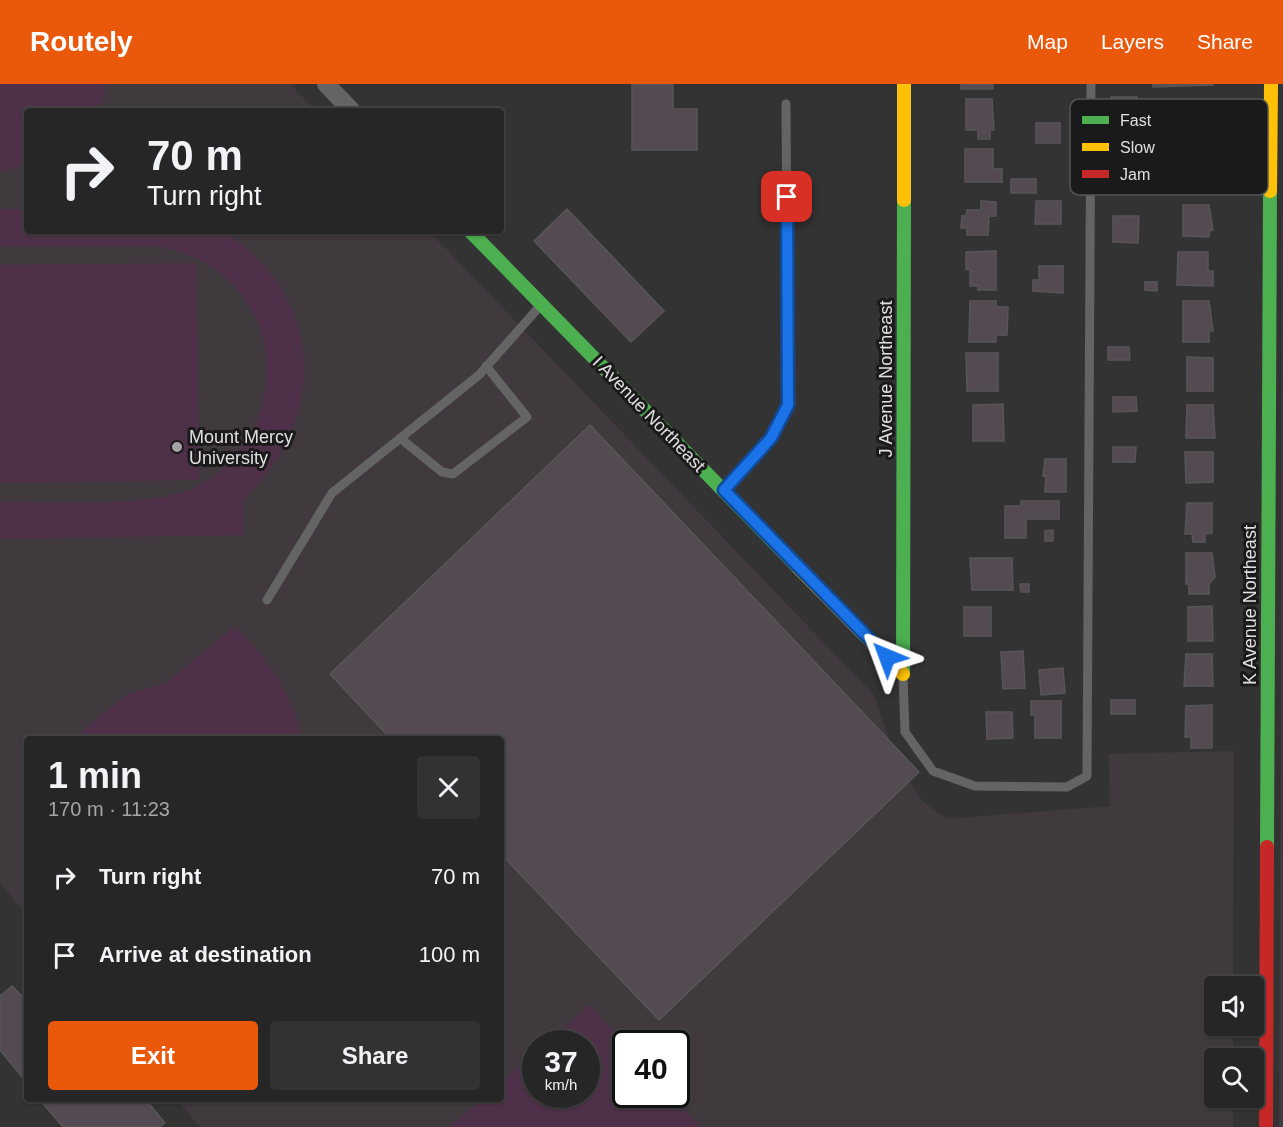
<!DOCTYPE html>
<meta charset="utf-8">
<style>
body{margin:0;font-family:Arial,sans-serif;background:#333233;color:#f1f3f6;height:100vh;display:flex;flex-direction:column;font-size:22px;white-space:nowrap}
*{box-sizing:border-box;margin:0}
p{font-size:20px;color:#a4a5a7}
.icon{flex:none;width:33px;height:33px;fill:none;stroke:currentColor;stroke-width:2;stroke-linecap:round;stroke-linejoin:round}
.map{position:relative;flex:1;overflow:hidden}
.drawer{position:absolute;left:24px;top:652px;width:480px;height:366px;display:flex;flex-direction:column;background:#272627;border-radius:6px;box-shadow:0 2px 4px #0004,0 0 0 2px #434344}
.drawer>*{flex:none}
.top-card{position:absolute;left:24px;top:24px;width:480px;height:126px;border-radius:6px;box-shadow:0 2px 4px #0004,0 0 0 2px #434344;background:#272627;color:#f1f3f6;overflow:hidden}
.fabs{position:absolute;left:1204px;top:892px;display:grid;gap:12px}
.fabs a{display:grid;place-items:center;width:60px;height:60px;border-radius:6px;background:#272627;box-shadow:0 2px 4px #0004,0 0 0 2px #434344;font-size:30px}
.speed{position:absolute;left:522px;top:946px;display:flex;gap:12px;font-size:30px;font-weight:700;text-align:center}
.speed>*{display:grid;place-content:center;width:78px;height:78px;border-radius:50%;background:#272627;box-shadow:0 2px 4px #0004,0 0 0 2px #434344;line-height:1}
.speed small{font-size:15px;font-weight:400}
.speed .limit{border:3px solid #111;border-radius:9px;background:#fff;color:#111}
.pin{position:absolute;display:grid;place-items:center;width:51px;height:51px;color:#fff;margin:-26px;border-radius:12px;box-shadow:0 3px 9px #0006}
.me{position:absolute;width:66px;margin:-33px;rotate:316deg;stroke-linejoin:round;filter:drop-shadow(0 0 4px #0008)}
.turn{display:flex;align-items:center;gap:21px;height:126px;padding:0 24px;font-size:27px}
.turn .icon{width:78px;height:78px;stroke-width:2.5}
.turn b{display:block;font-size:42px;line-height:51px}
.round{display:grid;place-items:center;flex:none;width:63px;height:63px;border-radius:6px;background:#333233}
.summary{display:flex;align-items:center;justify-content:space-between;height:102px;padding:0 24px}
h1{font-size:36px;font-weight:700;line-height:45px}
.cta{display:flex;gap:12px;margin-top:auto;padding:12px 24px}
.cta a{flex:1;height:69px;border-radius:6px;background:#ea580c;color:#fff;font-size:24px;font-weight:700;line-height:69px;text-align:center}
.cta a+a{background:#333233;color:#f1f3f6}
ul{padding:0;list-style:none}
li{display:flex;align-items:center;gap:18px;height:78px;padding:0 24px}
li div{flex:1}
li b{display:block;font-size:22px}
li em{font-style:normal}
header{display:flex;align-items:center;gap:36px;box-sizing:border-box;height:84px;padding:0 30px;background:#ea580c;color:#fff}
header strong{font-size:28px}
nav{display:flex;gap:33px;margin-inline-start:auto;font-size:21px}
.map>svg:first-child{display:block}
.built{fill:#40393e;fill-rule:evenodd}
.pitch{fill:#4e3148}
.building{fill:#534a52;stroke:#575657;stroke-width:1.5}
.lines{fill:none;stroke-linecap:round;stroke-linejoin:round}
.lane{stroke:#646464;stroke-width:9}
.street{stroke:#646464;stroke-width:18}
.fast{stroke:#4caf50;stroke-width:14}
.slow{stroke:#ffc107;stroke-width:14}
.jam{stroke:#c62828;stroke-width:14}
.route-casing{stroke:#114b97;stroke-width:15}
.route{stroke:#1a73e8;stroke-width:10}
.poi-dot{fill:#a4a2a4;stroke:#1b1a1b;stroke-width:2}
.labels{text-anchor:middle;dominant-baseline:central;stroke-width:6;stroke-linejoin:round;paint-order:stroke}
.street-label{font-size:18px;fill:#e0dee0;stroke:#1b1a1b}
.poi-label{font-size:18px;fill:#e0dee0;stroke:#1b1a1b;text-anchor:start}
.key{fill:#1b1a1b;stroke:#565556;stroke-width:1.5}
.key-label{font-size:16px;fill:#e0dee0}
</style>
<header>
<strong>Routely</strong>
<nav><a>Map</a><a>Layers</a><a>Share</a></nav>
</header>
<div class="map">
<svg width="1283" height="1043" viewBox="0 0 1283 1043">
<rect width="100%" height="100%" fill="#343334"/>
<path class="built" d="M0,0H290L316,27H27V147H429L874,611L896,676L922,717L947,735L1110,722L1109,670L1234,667L1233,903H1215V942H1233V975H1215V1014H1233V1043H200L177,1016H501V656H27V832L0,799ZM536,960H586V1011H536ZM626,960H676V1011H626Z
M1283,14V1043H1279Z"/>
<path class="pitch" d="M0,0H105L103,16L93,27H27V81L0,88Z
M0,125H27V147H223C326,215 329,332 243,416V451L0,455V418C51,417 156,425 198,402C272,362 293,257 229,197C209,177 184,168 157,162H0Z
M196,179L199,396L0,399V181Z
M234,543C269,574 291,609 302,655H72L128,610L166,599Z
M590,921L625,961L626,1011H671L700,1043H449L481,1016H501V998L535,968L536,1011H586V960H545Z"/>
<path class="building" d="M632,0H673V25H697V66H632Z
M961,0H993V5H961Z
M1153,0H1213V1L1153,3Z
M1111,13H1137V36H1111Z
M966,15H992L994,46H990V55H978V46H966Z
M1036,39H1060V59H1036Z
M965,65H993V85H1002V98H965Z
M1011,95H1036V109H1011Z
M981,117L996,118V132H989L988,151H967V144H961L962,132H966L967,126H981Z
M1036,117H1061V140H1035Z
M1183,121H1209L1213,146H1210L1209,153L1183,152Z
M567,125L664,227L631,258L534,157Z
M1113,132H1139L1138,159L1113,158Z
M996,167V206H978V202H970V186L966,185V168Z
M1178,168H1208V187H1213V202L1177,201Z
M1039,182H1063V209L1033,207V196H1039Z
M1145,198H1157V207L1145,206Z
M970,217H996V223H1008L1007,251H996V258H969Z
M1183,217H1209L1213,247H1209V258H1183Z
M1108,263H1129L1130,276H1108Z
M966,269H998V307H967Z
M1187,273L1213,274V307H1187Z
M1113,313H1136L1137,327L1113,328Z
M1003,320L1004,357H973V321Z
M1187,321H1213L1215,354H1186Z
M590,341L919,688L659,936L501,770V656H392L330,590Z
M1113,363H1136L1135,378H1113Z
M1185,368H1213V398L1186,399Z
M1045,375H1066V408H1045L1046,391L1043,392Z
M1021,417H1059V435H1026V454H1005V422H1021Z
M1187,419H1212V449L1205,450V458H1193L1192,450H1185Z
M1053,446V457H1045V447Z
M1186,469H1212L1215,493L1209,500V510H1189V500H1186Z
M970,474H1012L1013,506H972Z
M1020,500H1029V508H1021Z
M1212,522L1213,557H1188V523Z
M964,523H991V552H964Z
M1023,567L1025,604L1003,605L1001,568Z
M1186,570H1212L1213,602H1184Z
M1063,584L1065,609L1041,611L1039,586Z
M1111,616H1135V630H1111Z
M1031,617H1061V654H1035V630L1031,631Z
M1212,621V664H1191V653H1185L1186,622Z
M986,628H1012L1013,654L987,655Z
M12,902L27,917V999L0,966V912Z
M40,1016H146L165,1039L160,1043H63Z"/>
<g class="lines">
<path class="lane" d="M400,354L442,388L453,390L527,333L486,282
M724,406L771,354L788,321L786,20
M267,516L332,409L479,291L540,222
M903,593L905,648L933,687L975,702L1067,703L1087,692L1091,0"/>
<path class="street" d="M326,0L352,27"/>
<path class="fast" d="M470,147L798,483
M903,590L904,116
M1267,763L1270,107"/>
<path class="slow" d="M1270,107L1271,0
M904,116V0
M798,483L903,590"/>
<path class="jam" d="M1266,1043L1267,763"/>
</g>
<g class="lines">
<g class="route-casing">
<path id="route" d="M787,113L788,321L771,354L724,406L887,573"/>
</g>
<use href="#route" class="route"/>
</g>
<circle class="poi-dot" cx="177" cy="363" r="6"/>
<g class="labels">
<g class="street-label">
<text transform="translate(886 295) rotate(-90)">J Avenue Northeast</text>
<text transform="translate(649 330) rotate(46)">I Avenue Northeast</text>
<text transform="translate(1250 521) rotate(-90)">K Avenue Northeast</text>
</g>
<g class="poi-label">
<text x="189" y="353">Mount Mercy<tspan x="189" dy="21">University</tspan></text>
</g>
</g>
<rect x="1070" y="15" width="198" height="96" rx="9" class="key"/>
<rect x="1082" y="32" width="27" height="8" fill="#4caf50"/>
<rect x="1082" y="59" width="27" height="8" fill="#ffc107"/>
<rect x="1082" y="86" width="27" height="8" fill="#c62828"/>
<g class="key-label">
<text x="1120" y="42">Fast</text>
<text x="1120" y="69">Slow</text>
<text x="1120" y="96">Jam</text>
</g>
</svg>
<div class="fabs">
<a><svg class="icon" aria-label="sound" viewBox="0 0 24 24"><path d="M4 9h4l5-4v14l-5-4H4zM17 9q2 3 0 6"/></svg></a>
<a><svg class="icon" aria-label="search" viewBox="0 0 24 24"><circle cx="10" cy="10" r="6"/><path d="M15 15l6 6"/></svg></a>
</div>
<div class="speed"><div>37<small>km/h</small></div><div class="limit">40</div></div>
<div class="pin" style="left:787px;top:113px;background:#d93025"><svg class="icon" aria-label="arrive" viewBox="0 0 24 24"><path d="M6 21V4h12l-3 4 3 4H6"/></svg></div>
<svg class="me" style="left:887px;top:573px" viewBox="-20 -20 40 40"><path d="M0-17L14 15 0 8-14 15z" fill="#1a73e8" stroke="#fff" stroke-width="4"/></svg>
<div class="top-card">
<div class="turn"><svg class="icon" aria-label="right" viewBox="0 0 24 24"><path d="M7 20v-9h11M14 6l5 5-5 5"/></svg><div><b>70 m</b>Turn right</div></div>
</div>
<section class="drawer">
<div class="summary"><div><h1>1 min</h1><p>170 m · 11:23</p></div><a class="round"><svg class="icon" aria-label="close" viewBox="0 0 24 24"><path d="M6 6l12 12M18 6L6 18"/></svg></a></div>
<ul>
<li><svg class="icon" aria-label="right" viewBox="0 0 24 24"><path d="M7 20v-9h11M14 6l5 5-5 5"/></svg><div><b>Turn right</b></div><em>70 m</em></li>
<li><svg class="icon" aria-label="arrive" viewBox="0 0 24 24"><path d="M6 21V4h12l-3 4 3 4H6"/></svg><div><b>Arrive at destination</b></div><em>100 m</em></li>
</ul>
<div class="cta"><a>Exit</a><a>Share</a></div>
</section>
</div>
